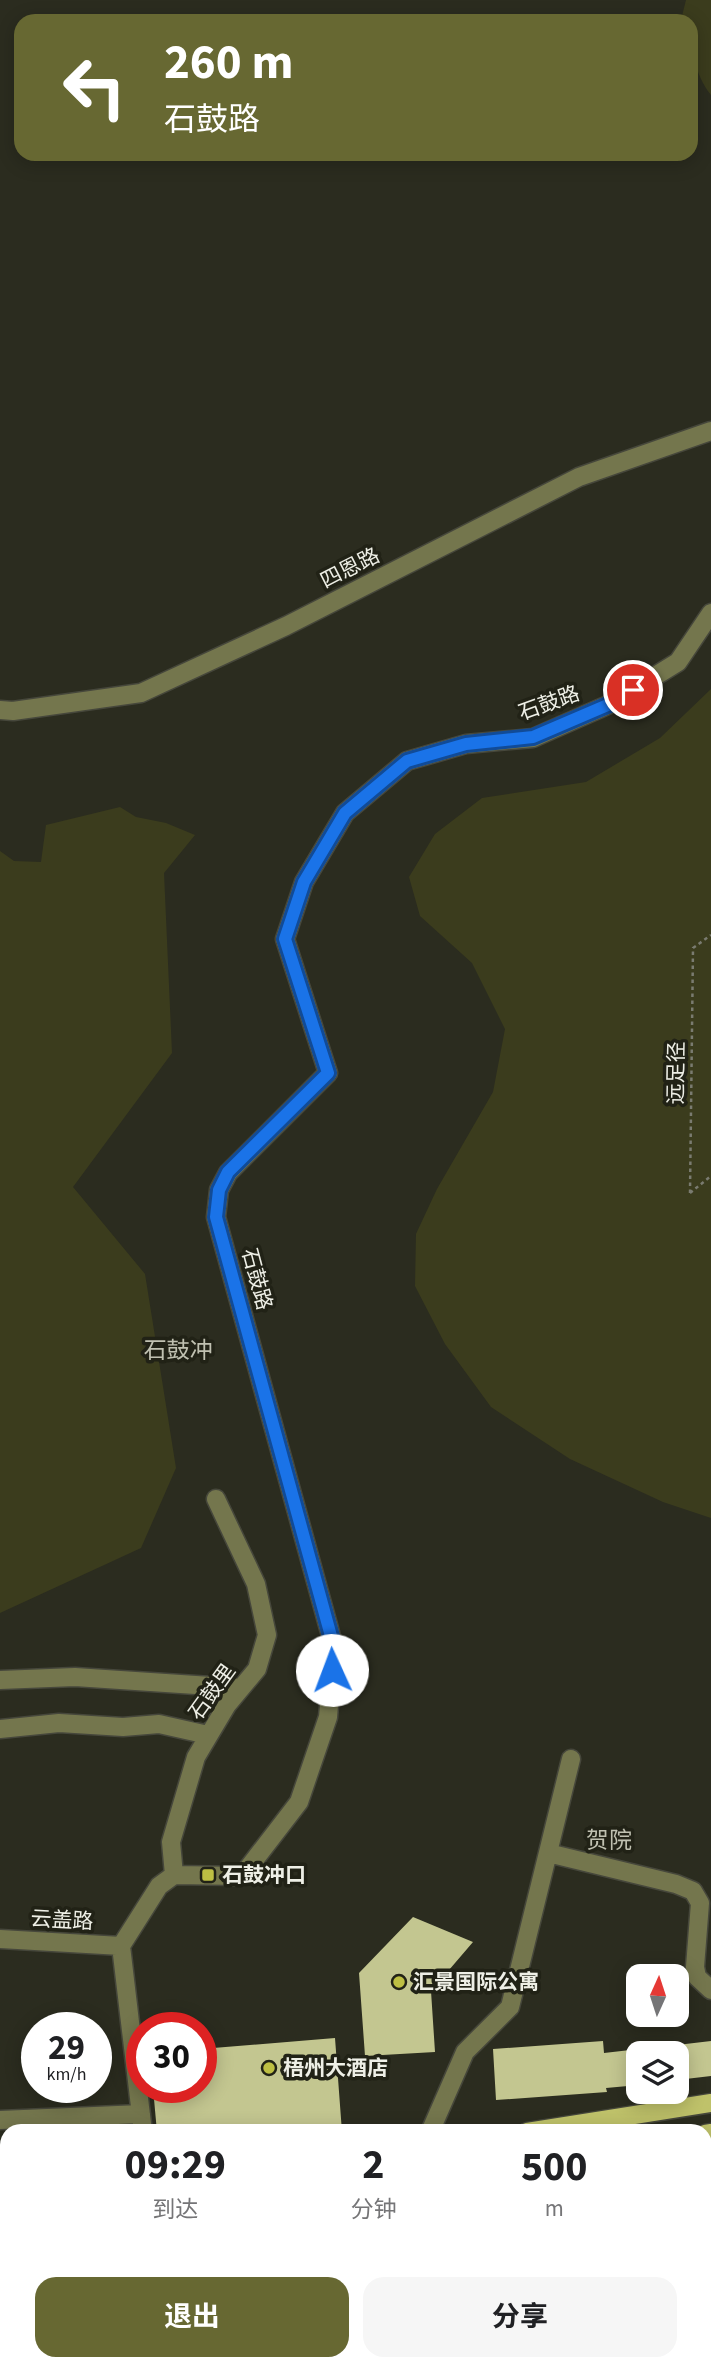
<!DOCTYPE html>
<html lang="zh">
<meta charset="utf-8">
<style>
body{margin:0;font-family:"Source Sans 3","Noto Sans SC",sans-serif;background:#f6f6f6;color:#202124;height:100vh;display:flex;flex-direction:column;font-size:26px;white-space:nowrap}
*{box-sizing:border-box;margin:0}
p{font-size:23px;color:#757577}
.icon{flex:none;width:38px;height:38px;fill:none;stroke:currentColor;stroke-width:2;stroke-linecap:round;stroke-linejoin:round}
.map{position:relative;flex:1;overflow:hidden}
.panel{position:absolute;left:0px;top:2124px;width:712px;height:247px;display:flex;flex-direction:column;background:#fff;border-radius:21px 21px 0 0;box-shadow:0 4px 18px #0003}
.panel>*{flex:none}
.hud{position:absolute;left:14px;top:14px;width:684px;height:147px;border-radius:21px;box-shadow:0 4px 18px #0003;background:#676832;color:#fff;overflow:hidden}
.needle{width:46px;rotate:3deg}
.buttons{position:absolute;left:626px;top:1964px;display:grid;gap:14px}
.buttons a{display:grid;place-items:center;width:63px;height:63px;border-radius:14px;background:#fff;box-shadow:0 4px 18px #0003;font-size:35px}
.speed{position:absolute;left:21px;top:2012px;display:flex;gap:14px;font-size:35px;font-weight:700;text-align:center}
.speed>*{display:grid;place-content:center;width:91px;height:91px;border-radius:50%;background:#fff;box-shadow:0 4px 18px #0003;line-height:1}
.speed small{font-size:18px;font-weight:400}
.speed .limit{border:10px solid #d22;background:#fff;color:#111}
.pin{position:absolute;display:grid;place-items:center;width:60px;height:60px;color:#fff;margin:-30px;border:4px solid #fff;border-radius:50%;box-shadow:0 2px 7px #0007}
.me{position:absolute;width:77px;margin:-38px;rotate:358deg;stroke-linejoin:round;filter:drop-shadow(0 0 5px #0008)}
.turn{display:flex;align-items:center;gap:24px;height:147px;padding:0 35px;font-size:32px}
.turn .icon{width:91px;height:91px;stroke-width:2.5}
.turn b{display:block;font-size:49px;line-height:60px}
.eta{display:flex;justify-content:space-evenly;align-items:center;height:119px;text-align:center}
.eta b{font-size:42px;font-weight:700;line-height:49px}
.primary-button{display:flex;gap:14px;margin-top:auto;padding:14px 35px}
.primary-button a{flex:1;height:80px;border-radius:21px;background:#676832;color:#fff;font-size:28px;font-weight:700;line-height:80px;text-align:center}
.primary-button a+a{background:#f6f6f6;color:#202124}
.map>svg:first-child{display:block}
.green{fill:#3b3c1d}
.building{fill:#c3c690}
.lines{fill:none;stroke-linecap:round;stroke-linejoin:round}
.minor-casing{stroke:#46473b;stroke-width:21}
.major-casing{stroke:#46473b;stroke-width:21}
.path{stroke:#7a7b70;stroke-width:2.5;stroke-dasharray:3.5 3.5;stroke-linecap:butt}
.minor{stroke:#74764d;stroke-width:18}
.major{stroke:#bfc26a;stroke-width:18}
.route-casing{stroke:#114b97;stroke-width:18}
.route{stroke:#1a73e8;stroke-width:12}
.poi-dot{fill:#bdbf43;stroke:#212216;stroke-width:2.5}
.labels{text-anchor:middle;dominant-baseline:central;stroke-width:7;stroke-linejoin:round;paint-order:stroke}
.street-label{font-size:21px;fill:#eeefe6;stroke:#212216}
.poi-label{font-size:21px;font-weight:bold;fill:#eeefe6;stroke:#212216;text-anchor:start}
.neighbourhood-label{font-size:23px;fill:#c0c1b1;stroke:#212216}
</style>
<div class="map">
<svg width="711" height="2371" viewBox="0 0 711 2371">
<rect width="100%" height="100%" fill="#2b2c1f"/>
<path class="green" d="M686,0H711V95C694,74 691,47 691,21H684L682,16Z
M711,689V1518L663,1502L570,1459L491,1407L445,1344L415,1286L416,1234L437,1189L493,1092L505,1029L472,963L420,916L409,877L435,834L482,798L586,782L660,738Z
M120,807L136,817L166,823L195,835L164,873L172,1053L73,1187L145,1274L176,1468L141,1548L0,1613V851L14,861L41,862L46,825Z"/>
<path class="building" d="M413,1917L473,1942L431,1991L435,2052L365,2056L359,1973Z
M335,2038L342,2132H157L153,2088H201V2049Z
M603,2041L604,2053L639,2049V2085L606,2088L607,2092L496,2100L493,2049Z
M711,2041V2076L677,2080V2045Z"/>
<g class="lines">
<g class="minor-casing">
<path id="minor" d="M0,710L13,711L141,693L286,626L579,477L711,431
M0,1680L75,1677L241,1688
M0,1729L59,1723L123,1727L159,1724L208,1735
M548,1853L676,1884L693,1891L700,1903L695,1967L697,1977L711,1990
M174,1875L171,1842L196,1757L227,1705L257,1669L267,1635L256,1584L216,1499
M0,1939L121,1946
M0,2120L141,2114
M143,2132L121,1946L159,1886L174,1875L242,1876L299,1802L328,1717L334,1647L216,1217L219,1190L228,1173L328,1073L285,939L304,882L345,813L407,761L466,744L533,738L610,704L678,662L711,613
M430,2132L465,2052L510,2007L571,1759
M705,2159L711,2198
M705,2306H711
M203,2371L260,2364"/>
</g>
<g class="major-casing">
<path id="major" d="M527,2132L711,2103
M705,2134L711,2133
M0,2228L7,2226
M0,2251L7,2250"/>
</g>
<path class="path" d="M690,1193L693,948L711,935
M690,1193L711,1176
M339,2371L388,2364"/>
<use href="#minor" class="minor"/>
<use href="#major" class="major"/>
</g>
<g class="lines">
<g class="route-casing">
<path id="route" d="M332,1670L334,1647L216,1217L219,1190L228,1172L328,1073L285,939L304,882L345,813L407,761L466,744L533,737L610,704L633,690"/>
</g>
<use href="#route" class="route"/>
</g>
<g class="poi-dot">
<rect x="201" y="1868" width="14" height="14" rx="3.5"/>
<circle cx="399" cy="1982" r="7"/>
<circle cx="269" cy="2068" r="7"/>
</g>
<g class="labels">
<g class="street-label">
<text transform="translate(350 568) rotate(-27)">四恩路</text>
<text transform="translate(549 703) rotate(-20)">石鼓路</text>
<text transform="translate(676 1073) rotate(-89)">远足径</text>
<text transform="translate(257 1279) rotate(75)">石鼓路</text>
<text transform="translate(212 1692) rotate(-54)">石鼓里</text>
<text transform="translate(62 1920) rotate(3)">云盖路</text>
</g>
<g class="poi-label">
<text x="222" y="1875">石鼓冲口</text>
<text x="413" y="1982">汇景国际公寓</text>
<text x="283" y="2068">梧州大酒店</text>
</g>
<g class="neighbourhood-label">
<text x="178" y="1350">石鼓冲</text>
<text x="609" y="1840">贺院</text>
</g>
</g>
</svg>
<div class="buttons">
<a><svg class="needle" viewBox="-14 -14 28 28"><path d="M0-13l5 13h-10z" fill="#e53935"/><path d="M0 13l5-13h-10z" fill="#757577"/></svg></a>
<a><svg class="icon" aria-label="layers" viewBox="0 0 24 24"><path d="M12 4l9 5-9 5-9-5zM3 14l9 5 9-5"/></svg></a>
</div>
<div class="speed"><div>29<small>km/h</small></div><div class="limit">30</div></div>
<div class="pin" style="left:633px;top:690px;background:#d93025"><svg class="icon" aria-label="arrive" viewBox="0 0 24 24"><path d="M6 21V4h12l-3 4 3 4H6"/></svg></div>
<svg class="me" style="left:332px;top:1670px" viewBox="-20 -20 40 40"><circle r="19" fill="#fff"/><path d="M0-13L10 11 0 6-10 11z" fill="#1a73e8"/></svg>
<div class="hud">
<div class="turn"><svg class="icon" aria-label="left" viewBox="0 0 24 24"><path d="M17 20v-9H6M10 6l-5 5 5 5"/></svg><div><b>260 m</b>石鼓路</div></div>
</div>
<section class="panel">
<div class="eta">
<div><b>09:29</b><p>到达</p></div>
<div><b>2</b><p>分钟</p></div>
<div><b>500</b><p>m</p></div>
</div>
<div class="primary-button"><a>退出</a><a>分享</a></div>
</section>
</div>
